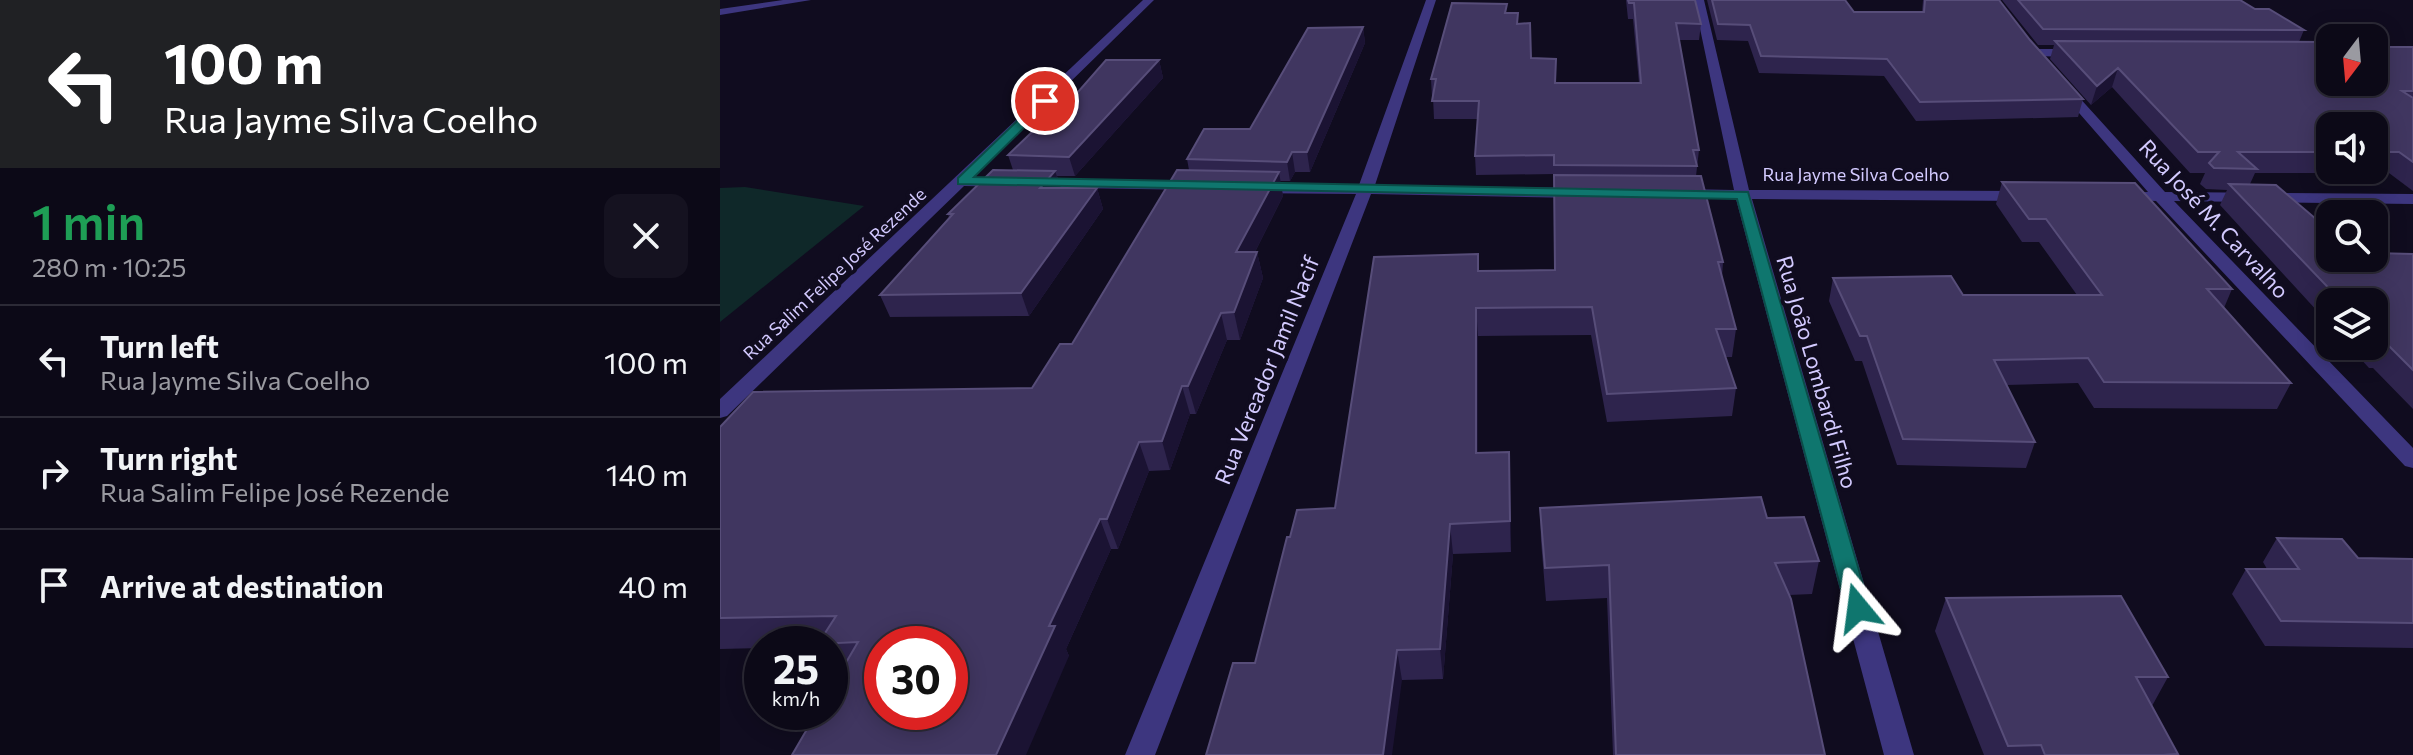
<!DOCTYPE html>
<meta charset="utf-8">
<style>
:root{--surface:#0c0917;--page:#151220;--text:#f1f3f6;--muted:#9a9aa1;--line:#2c2a36}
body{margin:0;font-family:Commissioner,sans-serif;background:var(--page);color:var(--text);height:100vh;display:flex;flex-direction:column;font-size:30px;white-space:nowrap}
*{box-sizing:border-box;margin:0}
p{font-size:26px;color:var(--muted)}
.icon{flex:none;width:44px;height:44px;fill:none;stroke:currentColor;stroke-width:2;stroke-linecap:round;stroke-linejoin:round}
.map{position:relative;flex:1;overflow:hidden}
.side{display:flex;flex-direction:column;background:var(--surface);width:720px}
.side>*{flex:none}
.banner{background:#202124;color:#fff;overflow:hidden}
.needle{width:52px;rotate:196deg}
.tools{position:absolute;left:1596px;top:24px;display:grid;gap:16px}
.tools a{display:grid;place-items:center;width:72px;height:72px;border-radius:16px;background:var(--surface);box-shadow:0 4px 20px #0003,0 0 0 2px var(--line);font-size:40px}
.speed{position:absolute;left:24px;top:626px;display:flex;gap:16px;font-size:40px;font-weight:700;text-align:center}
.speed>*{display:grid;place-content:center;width:104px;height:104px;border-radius:50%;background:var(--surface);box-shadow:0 4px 20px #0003,0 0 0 2px var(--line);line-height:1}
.speed small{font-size:20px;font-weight:400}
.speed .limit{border:12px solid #d22;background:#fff;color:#111}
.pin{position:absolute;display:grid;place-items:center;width:68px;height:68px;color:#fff;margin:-34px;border:4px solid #fff;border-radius:50%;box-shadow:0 2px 8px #0007}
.me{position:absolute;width:88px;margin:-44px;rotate:344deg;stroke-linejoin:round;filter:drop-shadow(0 0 6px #0008)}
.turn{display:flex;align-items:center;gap:28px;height:168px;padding:0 32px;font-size:36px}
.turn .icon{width:104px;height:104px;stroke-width:2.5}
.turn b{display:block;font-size:56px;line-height:68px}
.round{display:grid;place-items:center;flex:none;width:84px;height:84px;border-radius:16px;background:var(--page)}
.headline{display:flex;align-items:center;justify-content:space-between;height:136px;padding:0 32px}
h1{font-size:48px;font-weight:600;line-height:60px;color:#1e9e55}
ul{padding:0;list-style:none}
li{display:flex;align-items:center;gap:24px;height:112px;padding:0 32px;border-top:2px solid var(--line)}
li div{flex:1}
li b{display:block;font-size:30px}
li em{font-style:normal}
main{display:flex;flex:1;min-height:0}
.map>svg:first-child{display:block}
.green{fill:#0f2829}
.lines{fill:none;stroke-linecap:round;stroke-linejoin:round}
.minor{fill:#3d367f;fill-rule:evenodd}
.wall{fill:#2e244d;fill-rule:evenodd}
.shaded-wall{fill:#1b1333}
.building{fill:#403660;stroke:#574d79;stroke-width:2;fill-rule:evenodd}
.route{fill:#0f766e;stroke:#0a4d48;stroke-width:2}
.labels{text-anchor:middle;stroke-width:8;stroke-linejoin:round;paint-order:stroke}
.far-street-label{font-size:18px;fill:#d3caff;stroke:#100c1f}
.street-label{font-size:22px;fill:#d3caff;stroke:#100c1f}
</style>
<main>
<section class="side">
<div class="banner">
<div class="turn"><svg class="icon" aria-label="left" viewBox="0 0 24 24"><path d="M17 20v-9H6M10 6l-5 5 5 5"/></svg><div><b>100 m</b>Rua Jayme Silva Coelho</div></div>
</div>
<div class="headline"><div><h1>1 min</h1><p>280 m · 10:25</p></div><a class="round"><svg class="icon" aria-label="close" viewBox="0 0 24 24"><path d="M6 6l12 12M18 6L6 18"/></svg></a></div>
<ul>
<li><svg class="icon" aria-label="left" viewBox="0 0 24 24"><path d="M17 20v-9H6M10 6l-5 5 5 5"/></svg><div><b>Turn left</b><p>Rua Jayme Silva Coelho</p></div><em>100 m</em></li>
<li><svg class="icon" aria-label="right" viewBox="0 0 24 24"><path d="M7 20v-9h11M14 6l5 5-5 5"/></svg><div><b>Turn right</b><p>Rua Salim Felipe José Rezende</p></div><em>140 m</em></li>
<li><svg class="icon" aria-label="arrive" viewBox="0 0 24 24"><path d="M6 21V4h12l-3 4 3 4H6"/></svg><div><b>Arrive at destination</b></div><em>40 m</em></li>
</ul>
</section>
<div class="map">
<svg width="1693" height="755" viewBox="0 0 1693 755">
<rect width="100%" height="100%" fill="#100c1f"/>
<path class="green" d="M25,187L144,206L0,322V188Z"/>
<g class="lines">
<path class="minor" d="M63,0H91L0,15V9Z
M423,0H434L253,177L473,182L481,187L478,190L244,186L7,416L0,418V399Z
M706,0H716L655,185L861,188L869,193L861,198L651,194L435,755H405L636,194L537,193L529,188L537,183L639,185Z
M974,0H984L1029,190L1305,191L1313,196L1305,201L1032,199L1194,755H1164L1016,199H961L953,194L961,189L1014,190Z
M1308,49H1358L1364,53L1358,57L1312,56L1308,55Z
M1339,84H1347L1445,192L1693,194V204L1454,201L1693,448V468L1685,466L1436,201L1396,199V193L1428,192L1339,90Z"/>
</g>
<path class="wall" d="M906,0H975L981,24L979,40H959L979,150L976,176L1003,262L1002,277L1016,329L1012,357H1005L1016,388L1012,416L887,422L871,335L758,336V453L789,452L791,552L733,554L723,679L682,680L535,663L570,537L615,508L759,271L835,270L834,174L756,175L755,156L758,119H714L713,97H712L711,79L787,13H798V24L811,58L836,83H919L913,19H908Z
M987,0H1125L1134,12H1202L1203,0H1279L1310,40L1363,99L1358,117L1196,121L1164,76L1039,73L1028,41L997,40Z
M1282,0H1520L1535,9L1584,30L1579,42L1610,82L1693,47V191L1669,173H1535L1530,184L1610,258L1693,254V409L1653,368H1649L1629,346H1654V302H1610V325L1500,205L1507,190L1486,189L1480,184L1485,173H1470L1392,87L1371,105L1330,59L1334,45H1318ZM1610,126H1654V170H1610Z
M643,27L645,43L590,172H575L570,181H560L563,196L535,252H537L543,278L520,340H507L476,414H470L450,470L429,471L398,549H391L346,649L349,656L118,674L110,662V644H42V648L0,649V427L312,388L352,344L469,170L467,159L530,129Z
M439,60L443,78L355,176H337L341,188H377L383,209L309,316L170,317L160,295L229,218L228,214L293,170L288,155L344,108Z
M1282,182L1512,289L1504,308L1571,383L1557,409L1374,408L1358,383L1286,385L1315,442L1306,468L1177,465L1142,361H1135L1109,301L1113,278L1243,295H1357L1319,242H1302L1276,204Z
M820,508L1047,518L1099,561L1092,594L1069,595L1105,755H893L887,598L826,601L821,541Z
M1557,538L1638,558L1693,559V648L1545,646L1512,594L1526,569H1547L1543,562Z
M1226,598L1448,677L1432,706L1458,754L1457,755H1264L1215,631Z"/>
<path class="shaded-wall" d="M643,27L645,43L590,172L587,152Z
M439,60L443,78L355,176L349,157Z
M1398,68L1392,87L1371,105L1377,86Z
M572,152L575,172L570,181L567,162Z
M335,171L342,191L320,188Z
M559,172L563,196L522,278L516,252Z
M377,188L383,209L309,316L301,293Z
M537,252L543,278L520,340L514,312Z
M756,308L758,336V482L756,453Z
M501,313L507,340L476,414L468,386Z
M462,386L470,414L450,470L442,441Z
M419,442L429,471L398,549L387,519Z
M789,452L790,481L791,552L790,521Z
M380,519L391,549L346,649L349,656L306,755H276L329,626Z
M730,524L733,554L723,679L720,649Z
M677,650L682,680L672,755H663Z"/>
<path class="building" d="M908,0H975L981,24L956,23L979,150H973L977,166L834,165V155L755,156L759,101H712L716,79H711L732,3L787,4L785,13H798L797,24L810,23L811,58L836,59L835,83H921L914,3H909Z
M992,0H1125L1134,12H1204L1205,0H1279L1310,40L1363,99L1200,102L1167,59L1041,56L1030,25L998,24Z
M1298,0H1520L1535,9H1549L1584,30L1323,29Z
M643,27L587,152H572L567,162L467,159L484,129H530L588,28Z
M1335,41L1608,42L1610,44V82H1654V47H1693V91H1682L1693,98V162L1679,152H1654V126H1610V152H1518L1537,169L1494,168L1489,163L1499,152H1478L1398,68L1377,86Z
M386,60H439L349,157L288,155L337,108H344Z
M273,170L335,171L320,188H377L301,293L160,295L233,214H228Z
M457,170L559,172L516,252H537L514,312L501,313L468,386H462L442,441L419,442L387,519H380L329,626H335L276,755H72L97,712H110V690L138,642L98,644L116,616L0,618V427L33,392L312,388L340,344H352ZM162,644H230V712H162Z
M834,175L981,176L1003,262H998L1016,329H996L1016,388L887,394L872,307L756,308V453L789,452L790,521L730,524L720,649L677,650L663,755H486L513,663H535L567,537H570L577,510L615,508L654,257L758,254V271L835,270Z
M1282,182L1415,183L1512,289H1487L1571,383L1384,382L1368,358L1274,360L1315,442L1183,439L1147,336H1140L1113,278L1231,276L1243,295H1382L1326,219H1309Z
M1509,184L1556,185L1610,231V258H1654V253L1693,254V370L1667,344H1662L1654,335V302H1622Z
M1041,497L1047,518L1084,517L1099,561L1055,563L1071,599L1105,755H896L889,565L825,568L820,508Z
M1557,538L1622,539L1638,558L1693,559V623L1561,621L1526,569H1579Z
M1401,596L1448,677H1416L1458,754L1443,755H1325L1321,745L1288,746L1226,598Z"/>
<path class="route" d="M321,98L331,101L254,177L1028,192L1150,608L1146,614L1138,617L1130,614L1126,608L1017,199L238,184V178Z"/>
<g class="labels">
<g class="far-street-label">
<text x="1136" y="181">Rua Jayme Silva Coelho</text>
<text transform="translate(115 274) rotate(-43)" y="6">Rua Salim Felipe José Rezende</text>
</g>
<g class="street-label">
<text transform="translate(1494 219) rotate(47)" y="8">Rua José M. Carvalho</text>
<text transform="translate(547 370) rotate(-68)" y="8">Rua Vereador Jamil Nacif</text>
<text transform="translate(1097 372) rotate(74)" y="8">Rua João Lombardi Filho</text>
</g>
</g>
</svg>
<div class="tools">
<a><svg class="needle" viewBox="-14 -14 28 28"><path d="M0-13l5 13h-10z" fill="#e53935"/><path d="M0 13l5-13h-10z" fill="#9a9aa1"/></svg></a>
<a><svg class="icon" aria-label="sound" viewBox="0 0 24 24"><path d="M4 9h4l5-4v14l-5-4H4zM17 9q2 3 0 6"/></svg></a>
<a><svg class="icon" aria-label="search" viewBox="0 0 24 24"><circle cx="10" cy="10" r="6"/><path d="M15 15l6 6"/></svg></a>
<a><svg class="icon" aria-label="layers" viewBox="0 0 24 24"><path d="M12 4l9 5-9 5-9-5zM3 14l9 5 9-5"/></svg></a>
</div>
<div class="speed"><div>25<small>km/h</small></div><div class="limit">30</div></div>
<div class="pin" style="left:325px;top:101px;background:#d93025"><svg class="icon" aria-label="arrive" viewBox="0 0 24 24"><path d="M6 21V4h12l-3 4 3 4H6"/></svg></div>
<svg class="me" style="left:1138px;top:608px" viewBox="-20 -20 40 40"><path d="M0-17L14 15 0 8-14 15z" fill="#0f766e" stroke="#fff" stroke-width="4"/></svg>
</div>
</main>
